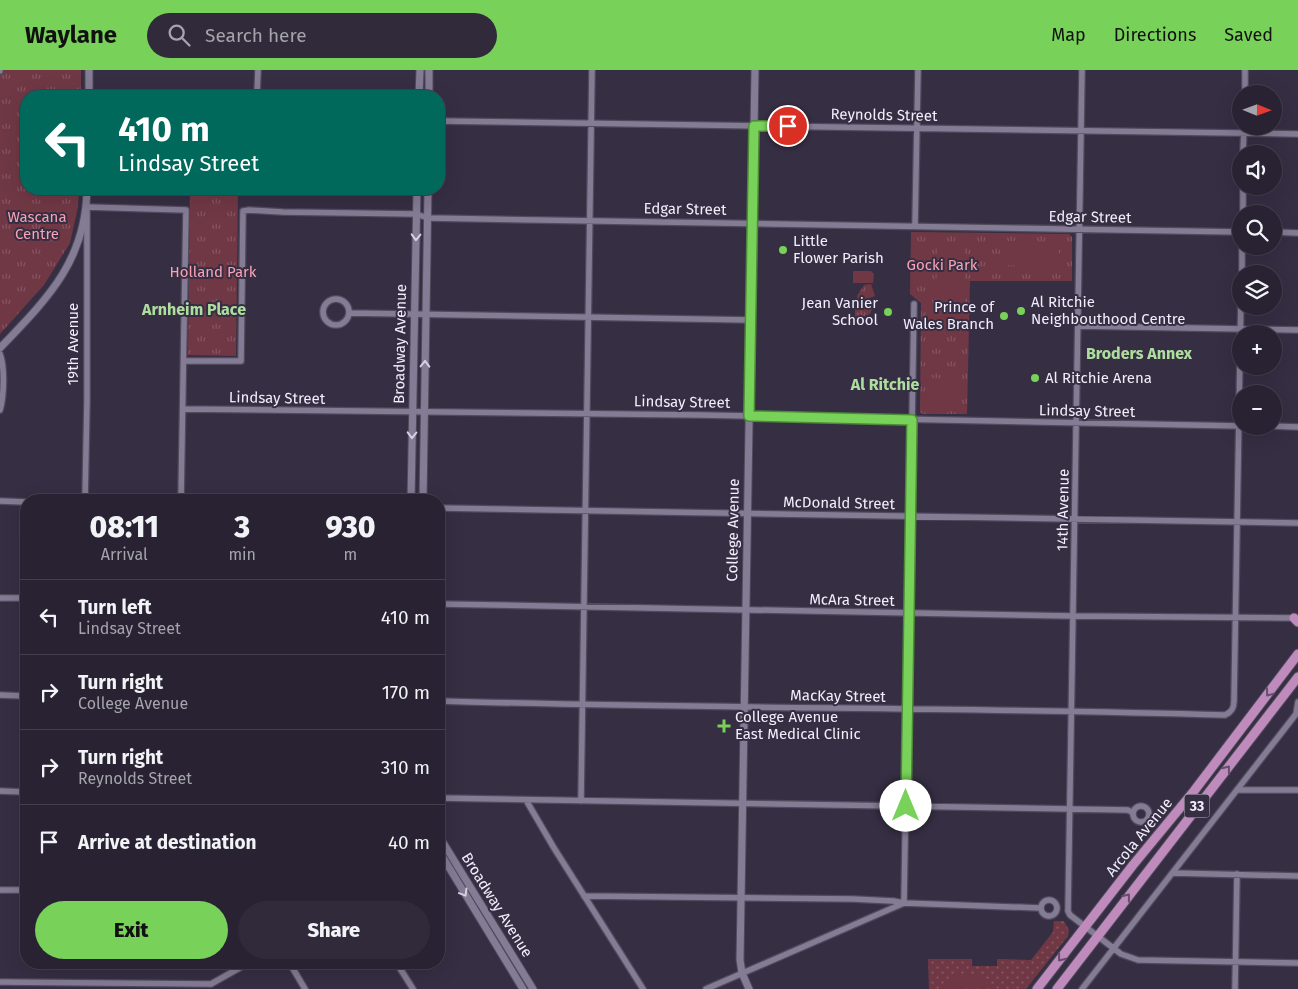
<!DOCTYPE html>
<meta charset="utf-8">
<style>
:root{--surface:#282232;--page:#302a3a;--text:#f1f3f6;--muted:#a5a4ac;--line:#443f4d;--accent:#78d158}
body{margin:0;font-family:"Fira Sans",sans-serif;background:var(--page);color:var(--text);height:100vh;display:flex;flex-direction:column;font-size:19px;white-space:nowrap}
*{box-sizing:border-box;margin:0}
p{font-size:16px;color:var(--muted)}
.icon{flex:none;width:28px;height:28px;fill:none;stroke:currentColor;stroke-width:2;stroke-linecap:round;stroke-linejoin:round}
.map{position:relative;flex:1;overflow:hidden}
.drawer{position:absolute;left:20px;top:424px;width:425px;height:475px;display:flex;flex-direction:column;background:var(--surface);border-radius:20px;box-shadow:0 5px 20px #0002,0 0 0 1px var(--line)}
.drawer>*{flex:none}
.hud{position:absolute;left:20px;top:20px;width:425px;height:105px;border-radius:20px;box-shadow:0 5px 20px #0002,0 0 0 1px var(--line);background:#00695c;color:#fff;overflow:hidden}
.needle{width:32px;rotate:91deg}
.buttons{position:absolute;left:1232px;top:15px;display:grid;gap:10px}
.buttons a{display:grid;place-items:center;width:50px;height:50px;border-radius:50%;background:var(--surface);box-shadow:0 5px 20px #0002,0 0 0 1px var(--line);font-size:25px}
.pin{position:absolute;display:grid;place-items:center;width:42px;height:42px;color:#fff;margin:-21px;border:2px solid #fff;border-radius:50%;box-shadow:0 1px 5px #0007}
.me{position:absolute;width:55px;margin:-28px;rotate:0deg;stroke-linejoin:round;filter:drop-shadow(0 0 4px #0008)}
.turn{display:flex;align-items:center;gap:18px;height:105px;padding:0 15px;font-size:22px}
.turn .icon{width:65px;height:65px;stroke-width:2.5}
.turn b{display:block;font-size:35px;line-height:42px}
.eta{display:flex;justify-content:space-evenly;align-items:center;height:85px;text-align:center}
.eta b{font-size:30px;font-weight:800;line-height:35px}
.action{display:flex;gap:10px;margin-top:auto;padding:10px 15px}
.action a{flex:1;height:58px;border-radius:30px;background:var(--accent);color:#111;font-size:20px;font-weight:800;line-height:58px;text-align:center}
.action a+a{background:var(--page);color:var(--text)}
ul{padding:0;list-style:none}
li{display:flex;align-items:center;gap:15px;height:75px;padding:0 15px;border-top:1px solid var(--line)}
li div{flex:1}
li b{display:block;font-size:19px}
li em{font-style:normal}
header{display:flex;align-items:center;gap:30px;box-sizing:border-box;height:70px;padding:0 25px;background:var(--accent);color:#111}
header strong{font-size:24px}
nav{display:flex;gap:28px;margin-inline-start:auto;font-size:18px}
.search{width:350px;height:45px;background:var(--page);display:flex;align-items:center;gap:12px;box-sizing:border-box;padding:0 18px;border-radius:28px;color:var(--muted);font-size:19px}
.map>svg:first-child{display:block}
.grass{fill:url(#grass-dots)}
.park{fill:url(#park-tufts)}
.pitch{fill:#703845}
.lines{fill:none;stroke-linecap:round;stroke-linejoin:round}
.minor-casing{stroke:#504a5b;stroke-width:8}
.tertiary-casing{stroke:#504a5b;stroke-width:9}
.primary-casing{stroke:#504a5b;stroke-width:11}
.minor{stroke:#847b94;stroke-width:5.5}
.tertiary{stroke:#847b94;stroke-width:7}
.primary{stroke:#bf8bbc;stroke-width:9}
.oneway{stroke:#d6d0e1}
.oneway2{stroke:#664f6d}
.route-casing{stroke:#4e8839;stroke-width:12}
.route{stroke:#78d158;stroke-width:9}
.poi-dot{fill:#78d158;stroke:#362e43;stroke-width:2}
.labels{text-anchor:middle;stroke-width:4;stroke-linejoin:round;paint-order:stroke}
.shield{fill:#362e43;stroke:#b9b4c4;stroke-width:1}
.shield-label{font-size:14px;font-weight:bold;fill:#f1edfb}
.street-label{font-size:15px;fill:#f1edfb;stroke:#362e43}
.park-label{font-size:15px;fill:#f8a2b3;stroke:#362e43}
.poi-label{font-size:15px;fill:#f1edfb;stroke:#362e43;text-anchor:start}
.neighbourhood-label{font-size:16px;font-weight:bold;fill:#adde9e;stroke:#362e43}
</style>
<header>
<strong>Waylane</strong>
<div class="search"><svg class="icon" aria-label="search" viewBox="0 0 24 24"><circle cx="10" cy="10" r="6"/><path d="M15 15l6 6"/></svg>Search here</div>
<nav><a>Map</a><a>Directions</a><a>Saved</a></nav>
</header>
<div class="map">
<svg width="1298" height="919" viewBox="0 0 1298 919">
<defs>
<pattern id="grass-dots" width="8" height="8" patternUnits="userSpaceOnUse" patternTransform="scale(1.25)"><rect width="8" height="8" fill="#703845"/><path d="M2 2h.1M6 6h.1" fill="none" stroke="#855561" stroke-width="1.8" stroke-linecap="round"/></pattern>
<pattern id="park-tufts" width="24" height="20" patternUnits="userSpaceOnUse" patternTransform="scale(1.25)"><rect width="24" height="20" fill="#703845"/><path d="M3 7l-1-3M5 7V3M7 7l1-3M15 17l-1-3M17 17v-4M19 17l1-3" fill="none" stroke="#855561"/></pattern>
</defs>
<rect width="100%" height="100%" fill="#362e43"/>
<path class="grass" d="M1054,851H1064L1069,860L1068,866L1026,919H929L928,889H972V896H997V889L1031,890L1053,862Z"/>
<path class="park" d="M0,0H81V26H26V119H79L78,137L70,173L44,215L0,264Z
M190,119H238L236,286L188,285Z
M911,162L1069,164L1072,167V211H970L967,344H922L920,342L921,233L910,224Z
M871,214L875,226L857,232V226L864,215Z
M869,230L873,236L870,244L855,250V235Z"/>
<path class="pitch" d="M1007,171L1054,173L1059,179L1058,193L1052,197L1005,195C998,189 998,176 1007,171Z
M937,173H965V248H936Z
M853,201H871L874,204L873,213H853Z
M926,308L959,309V338H925Z
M958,904L985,907L989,912L990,918L941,919L944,912Z"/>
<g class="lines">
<g class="minor-casing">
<path id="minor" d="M1082,0L1068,841L1070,845L1121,884L1138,890L1298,893
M0,1V0
M1245,24V0
M257,26L258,0
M439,51L1298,64
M1243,84L1244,56
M1243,144V116
M915,156L918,0
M1274,162L1298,163
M1242,204V176
M323 242a13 13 0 1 1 26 0a13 13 0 1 1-26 0Z
M349,243L751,250
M1079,256L1298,260
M0,284C5,297 4,326 0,340
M184,291H241L243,141L249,140L283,142L416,144L428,148L1241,162
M183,339L701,345L1241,356
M1267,356L1298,357
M85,430L87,331V137L186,140L181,430
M0,431L26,432
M439,438L1298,453
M0,528H26
M439,534L1073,546L1294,548
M0,625L26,626
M439,631C701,639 963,637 1225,645C1232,642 1234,638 1234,631L1241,226
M1237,720H1298
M0,721L26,722
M439,728L1128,740L1133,743
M526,730L554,778L643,919
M581,731L592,0
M1133 744a8 8 0 1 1 16 0a8 8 0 1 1-16 0Z
M1173,803L1298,806
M0,820H26
M584,826L853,829L893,831L904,833L1041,838
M1041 838a8 8 0 1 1 16 0a8 8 0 1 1-16 0Z
M904,833L914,234
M289,892L305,919
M396,892L413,919
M0,912L211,914L250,892
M706,919L904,833
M1082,919L1296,644L1298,632
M1235,919L1237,804"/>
</g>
<g class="tertiary-casing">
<path id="tertiary" d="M89,26V0
M419,26L420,0
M429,26V0
M0,278C47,229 86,191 87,119
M411,430L417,119
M423,430L428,119
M439,766L533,919
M439,781L523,919
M749,919L742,903L740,890L755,0"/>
</g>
<g class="primary-casing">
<path id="primary" d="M1294,548L1298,552
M1037,919L1133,795L1194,721L1298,584
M1057,919L1298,607"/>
</g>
<use href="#minor" class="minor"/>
<use href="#tertiary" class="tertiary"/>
<use href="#primary" class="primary"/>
</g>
<defs><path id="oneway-chevron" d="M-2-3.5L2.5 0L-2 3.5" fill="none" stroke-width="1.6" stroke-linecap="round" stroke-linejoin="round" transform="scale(1.25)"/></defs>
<g class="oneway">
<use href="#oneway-chevron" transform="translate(416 167) rotate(91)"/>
<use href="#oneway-chevron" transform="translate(425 294) rotate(-89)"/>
<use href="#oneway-chevron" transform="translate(412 365) rotate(91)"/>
<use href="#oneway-chevron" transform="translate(464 823) rotate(59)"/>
</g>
<g class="oneway2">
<use href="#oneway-chevron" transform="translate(1269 623) rotate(127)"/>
<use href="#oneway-chevron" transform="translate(1227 699) rotate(-52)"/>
<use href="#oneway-chevron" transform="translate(1127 827) rotate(-52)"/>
<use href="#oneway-chevron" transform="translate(1061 888) rotate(128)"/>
</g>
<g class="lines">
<g class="route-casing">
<path id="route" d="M788,56H754L749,346L912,350L906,736"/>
</g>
<use href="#route" class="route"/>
</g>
<g class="poi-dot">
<circle cx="783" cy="180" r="5"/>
<circle cx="1021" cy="241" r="5"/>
<circle cx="888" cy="242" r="5"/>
<circle cx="1004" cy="246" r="5"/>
<circle cx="1035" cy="308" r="5"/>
<path d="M721.5 648.5h5v5h5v5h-5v5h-5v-5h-5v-5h5z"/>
</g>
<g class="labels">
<rect class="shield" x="1184.5" y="724.5" width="25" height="23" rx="4"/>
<g class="shield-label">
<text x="1197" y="741">33</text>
</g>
<g class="street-label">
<text transform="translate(884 45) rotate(1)" y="5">Reynolds Street</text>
<text transform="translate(685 139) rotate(1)" y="5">Edgar Street</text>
<text transform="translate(1090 147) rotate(1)" y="5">Edgar Street</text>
<text transform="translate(73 274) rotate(-90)" y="5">19th Avenue</text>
<text transform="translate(400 274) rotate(-89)" y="5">Broadway Avenue</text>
<text transform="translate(277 328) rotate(1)" y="5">Lindsay Street</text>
<text transform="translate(682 332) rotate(1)" y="5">Lindsay Street</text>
<text transform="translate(1087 341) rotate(1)" y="5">Lindsay Street</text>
<text transform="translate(839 433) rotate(1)" y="5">McDonald Street</text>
<text transform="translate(1063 440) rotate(-89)" y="5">14th Avenue</text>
<text transform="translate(733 460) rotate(-89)" y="5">College Avenue</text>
<text transform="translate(852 530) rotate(1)" y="5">McAra Street</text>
<text transform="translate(838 626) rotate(1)" y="5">MacKay Street</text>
<text transform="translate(1139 767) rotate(-51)" y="5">Arcola Avenue</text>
<text transform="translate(497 835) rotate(58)" y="5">Broadway Avenue</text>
</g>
<g class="park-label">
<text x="37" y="152">Wascana<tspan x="37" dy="17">Centre</tspan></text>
<text x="942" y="200">Gocki Park</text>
<text x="213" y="207">Holland Park</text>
</g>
<g class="poi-label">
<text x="793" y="176">Little<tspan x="793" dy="17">Flower Parish</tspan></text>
<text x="1031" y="237">Al Ritchie<tspan x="1031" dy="17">Neighbouthood Centre</tspan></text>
<text x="878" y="238" text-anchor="end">Jean Vanier<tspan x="878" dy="17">School</tspan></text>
<text x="994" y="242" text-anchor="end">Prince of<tspan x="994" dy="17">Wales Branch</tspan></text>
<text x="1045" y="313">Al Ritchie Arena</text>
<text x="735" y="652">College Avenue<tspan x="735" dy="17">East Medical Clinic</tspan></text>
</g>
<g class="neighbourhood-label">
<text x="194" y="245">Arnheim Place</text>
<text x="1139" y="289">Broders Annex</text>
<text x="885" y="320">Al Ritchie</text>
</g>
</g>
</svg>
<div class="buttons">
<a><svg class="needle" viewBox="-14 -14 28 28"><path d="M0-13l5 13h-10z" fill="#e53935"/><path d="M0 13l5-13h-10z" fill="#a5a4ac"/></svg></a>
<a><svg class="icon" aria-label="sound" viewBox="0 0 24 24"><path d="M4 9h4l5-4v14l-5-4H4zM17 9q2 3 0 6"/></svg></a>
<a><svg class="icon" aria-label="search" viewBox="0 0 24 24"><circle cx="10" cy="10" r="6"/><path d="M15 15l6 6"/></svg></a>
<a><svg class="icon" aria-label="layers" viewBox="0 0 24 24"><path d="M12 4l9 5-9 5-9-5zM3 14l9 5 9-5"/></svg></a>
<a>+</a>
<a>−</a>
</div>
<div class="pin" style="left:788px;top:56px;background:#d93025"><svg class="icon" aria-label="arrive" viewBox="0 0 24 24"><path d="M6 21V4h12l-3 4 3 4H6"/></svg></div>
<svg class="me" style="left:906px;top:736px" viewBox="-20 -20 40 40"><circle r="19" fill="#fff"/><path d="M0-13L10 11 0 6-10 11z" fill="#78d158"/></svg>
<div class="hud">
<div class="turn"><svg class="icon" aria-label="left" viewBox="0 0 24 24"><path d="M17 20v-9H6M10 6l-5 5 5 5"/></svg><div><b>410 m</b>Lindsay Street</div></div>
</div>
<section class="drawer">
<div class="eta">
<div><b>08:11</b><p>Arrival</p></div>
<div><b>3</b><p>min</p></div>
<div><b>930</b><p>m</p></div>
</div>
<ul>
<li><svg class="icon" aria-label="left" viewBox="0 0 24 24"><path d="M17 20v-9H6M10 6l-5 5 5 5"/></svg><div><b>Turn left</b><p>Lindsay Street</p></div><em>410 m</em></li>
<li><svg class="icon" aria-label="right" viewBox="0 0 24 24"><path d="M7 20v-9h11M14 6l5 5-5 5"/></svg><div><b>Turn right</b><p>College Avenue</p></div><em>170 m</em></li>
<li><svg class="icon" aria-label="right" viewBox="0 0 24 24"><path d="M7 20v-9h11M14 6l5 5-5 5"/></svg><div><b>Turn right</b><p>Reynolds Street</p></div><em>310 m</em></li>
<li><svg class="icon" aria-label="arrive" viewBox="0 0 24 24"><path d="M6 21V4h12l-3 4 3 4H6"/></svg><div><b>Arrive at destination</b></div><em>40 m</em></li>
</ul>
<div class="action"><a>Exit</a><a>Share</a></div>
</section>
</div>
